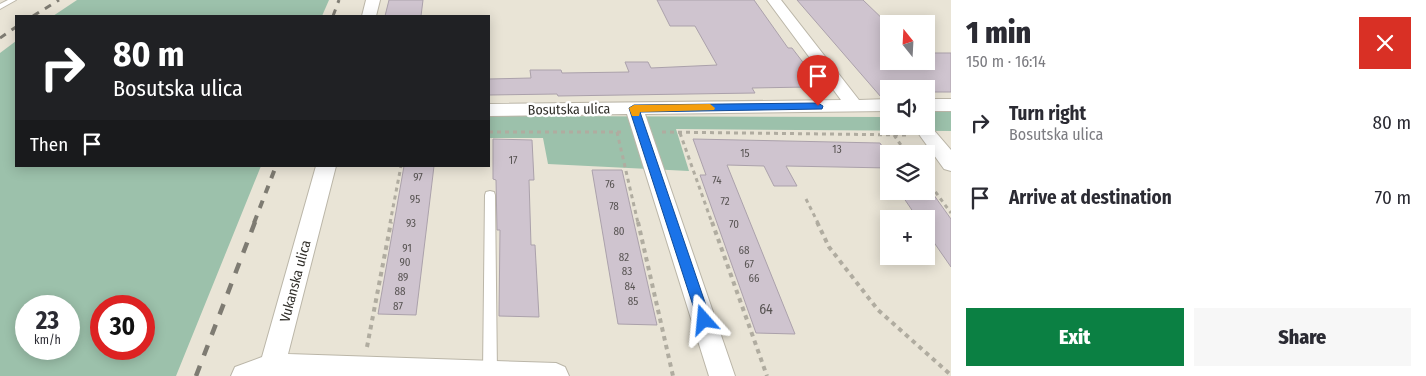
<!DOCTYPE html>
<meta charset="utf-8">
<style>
:root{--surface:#fff;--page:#f7f7f7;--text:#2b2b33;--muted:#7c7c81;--accent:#0b8043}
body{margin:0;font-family:"Fira Sans Condensed",sans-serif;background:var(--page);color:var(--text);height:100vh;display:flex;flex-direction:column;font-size:19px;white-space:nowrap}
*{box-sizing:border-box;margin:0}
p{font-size:16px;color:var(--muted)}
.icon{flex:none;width:28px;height:28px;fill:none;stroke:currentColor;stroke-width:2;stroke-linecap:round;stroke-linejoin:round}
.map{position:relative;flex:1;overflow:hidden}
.details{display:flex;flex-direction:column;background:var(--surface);width:475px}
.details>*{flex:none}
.hud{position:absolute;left:15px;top:15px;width:475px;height:152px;border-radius:0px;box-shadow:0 2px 12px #0003;background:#202124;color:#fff;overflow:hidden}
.needle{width:32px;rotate:342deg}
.fabs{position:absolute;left:880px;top:15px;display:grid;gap:10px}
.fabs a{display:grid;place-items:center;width:55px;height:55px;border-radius:0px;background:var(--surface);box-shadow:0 2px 12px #0003;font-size:25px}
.speed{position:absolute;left:15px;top:295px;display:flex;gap:10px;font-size:25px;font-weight:700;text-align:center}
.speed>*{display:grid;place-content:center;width:65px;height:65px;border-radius:50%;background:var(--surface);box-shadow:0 2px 12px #0003;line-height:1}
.speed small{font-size:12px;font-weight:400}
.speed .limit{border:8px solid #d22;background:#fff;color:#111}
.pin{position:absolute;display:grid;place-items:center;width:42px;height:42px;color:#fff;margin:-51px -21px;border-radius:50% 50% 50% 0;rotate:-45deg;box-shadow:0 0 5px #0007}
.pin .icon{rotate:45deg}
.me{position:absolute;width:55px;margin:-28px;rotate:342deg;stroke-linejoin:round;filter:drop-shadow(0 0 4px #0008)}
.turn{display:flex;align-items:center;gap:18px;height:105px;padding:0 15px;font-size:22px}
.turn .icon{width:65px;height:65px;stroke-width:2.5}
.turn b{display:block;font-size:35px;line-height:42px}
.then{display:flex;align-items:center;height:48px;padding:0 15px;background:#0003;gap:10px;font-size:19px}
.round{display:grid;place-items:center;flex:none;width:52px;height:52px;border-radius:0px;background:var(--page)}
.overview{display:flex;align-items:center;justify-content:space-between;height:85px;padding:0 15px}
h1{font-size:30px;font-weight:800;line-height:38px}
.primary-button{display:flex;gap:10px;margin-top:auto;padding:10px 15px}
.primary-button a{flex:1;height:58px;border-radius:0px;background:var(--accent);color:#fff;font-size:20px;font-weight:800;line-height:58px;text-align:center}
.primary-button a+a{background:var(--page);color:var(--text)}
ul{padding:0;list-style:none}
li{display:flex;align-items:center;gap:15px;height:75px;padding:0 15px}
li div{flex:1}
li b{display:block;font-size:19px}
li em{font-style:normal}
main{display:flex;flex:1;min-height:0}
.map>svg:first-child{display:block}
.green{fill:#9cc1ab;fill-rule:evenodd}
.building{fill:#cfc4cf;stroke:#aba1ab}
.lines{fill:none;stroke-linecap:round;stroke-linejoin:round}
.service-casing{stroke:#bbb6a8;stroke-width:2}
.minor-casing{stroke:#bbb6a8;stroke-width:2}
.path-far1{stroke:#b0aca0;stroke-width:3;stroke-dasharray:4 4;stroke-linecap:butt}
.path{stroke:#b0aca0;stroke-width:4;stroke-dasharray:4.5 4.5;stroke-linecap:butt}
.service{fill:#fff;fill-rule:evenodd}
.minor{fill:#fff;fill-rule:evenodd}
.rail-far2{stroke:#7e7b72;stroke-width:3;stroke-dasharray:7 7;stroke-linecap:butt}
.rail-far1{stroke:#7e7b72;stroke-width:4;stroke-dasharray:8 8;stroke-linecap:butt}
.rail{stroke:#7e7b72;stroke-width:4.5;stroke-dasharray:11 11;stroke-linecap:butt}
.route{fill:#1a73e8;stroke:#114b97}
.slow{fill:#f59e0b}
.labels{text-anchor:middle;stroke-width:5;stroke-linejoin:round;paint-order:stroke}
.number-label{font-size:11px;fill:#585453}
.street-label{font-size:14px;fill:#312f2a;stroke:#fff}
.near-number-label{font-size:14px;fill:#585453}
</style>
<main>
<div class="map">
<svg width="951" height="376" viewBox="0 0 951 376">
<rect width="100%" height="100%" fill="#e9e4d6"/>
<path class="green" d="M77,0H329L322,16H53Z
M16,41V166H261L176,376H0V53ZM69,306V349H26V306ZM101,306H144V349H101Z
M926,111H951V131L676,129L689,171L548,164L543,138H489V116L889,117V126H926Z"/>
<path class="building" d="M389,0H423L421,16H385Z
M657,0H754L788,48H792L812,74H799L808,87L752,88L755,93L558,96L557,94L489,95V79L531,78L530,70H561L562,73L629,72L625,62H648L651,68L717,65L695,26H670Z
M797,0H863L889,25V61H926V53H951V92H926V89H889V97H881Z
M493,139L532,140L534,180H529L531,245H535L539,317L499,316L500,230H497L496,180L493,179Z
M693,139L880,143L889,156V168L786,166L797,186H774L764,166L727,165L795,334L756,333L700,175H706Z
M404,166H434L416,315L378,314Z
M592,170H622L657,325L618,324Z
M899,191H931L951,219V267L926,231V219H918Z"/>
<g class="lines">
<g class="service-casing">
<path id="service" d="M8,0H16L0,9V4Z
M490,191L494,192L495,195L497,373L495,376H485L483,373L485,195L486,192Z"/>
</g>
<g class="minor-casing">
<path id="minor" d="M366,0H380L376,16H362Z
M767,0H781L859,100L889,99V111L645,114L735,376H709L627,114L489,116V104L841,100Z
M926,99H951V111H926Z
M926,121L951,150V171L944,169L913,126H926Z
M316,166H336L288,354L556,363L565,367L569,376H231L235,367L262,357Z"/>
</g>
<path class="path-far1" d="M489,132H623
M617,132L638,223
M662,132L908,135
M680,133L712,223
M894,135L907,154
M926,179L951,213
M806,199L818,223
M390,223L401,166"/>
<path class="path" d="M638,222L673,376
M712,222L767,376
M817,222L829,247L878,310L951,375
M367,347L391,222"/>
<use href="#service" class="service"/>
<use href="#minor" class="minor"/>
<path class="rail-far2" d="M33,16L59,0
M333,16L339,0
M0,38L16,27"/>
<path class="rail-far1" d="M254,223L276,166"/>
<path class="rail" d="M196,376L255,222"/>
</g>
<path class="route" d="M818,103L823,106L822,109L640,112L711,320L709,324L704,326L699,324L629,108L634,105Z"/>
<path class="slow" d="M710,104L715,108L714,110L640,112L639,116H632L629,108L634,105Z"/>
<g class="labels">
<g class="number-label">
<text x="837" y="153">13</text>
<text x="745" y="157">15</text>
<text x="513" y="164">17</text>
<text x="418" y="181">97</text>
<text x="717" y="184">74</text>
<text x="610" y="188">76</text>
<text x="415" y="203">95</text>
<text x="725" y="205">72</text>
<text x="614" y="210">78</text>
<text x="411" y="227">93</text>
<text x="734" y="228">70</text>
<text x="619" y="235">80</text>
<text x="407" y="252">91</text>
<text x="744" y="254">68</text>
<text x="624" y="261">82</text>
<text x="405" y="266">90</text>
<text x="749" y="268">67</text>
<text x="627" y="275">83</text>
<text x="403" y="281">89</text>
<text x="754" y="282">66</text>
<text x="630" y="290">84</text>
<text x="400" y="295">88</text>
<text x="633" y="305">85</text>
<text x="398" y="310">87</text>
</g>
<g class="street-label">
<text transform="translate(569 109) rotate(-1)" y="5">Bosutska ulica</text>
<text transform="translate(295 281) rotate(-75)" y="5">Vukanska ulica</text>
</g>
<g class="near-number-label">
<text x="766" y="314">64</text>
</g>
</g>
</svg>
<div class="fabs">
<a><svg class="needle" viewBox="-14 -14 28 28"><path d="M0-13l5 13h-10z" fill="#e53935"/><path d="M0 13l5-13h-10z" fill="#7c7c81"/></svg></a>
<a><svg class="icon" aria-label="sound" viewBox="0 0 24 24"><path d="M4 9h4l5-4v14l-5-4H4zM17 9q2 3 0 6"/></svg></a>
<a><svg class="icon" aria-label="layers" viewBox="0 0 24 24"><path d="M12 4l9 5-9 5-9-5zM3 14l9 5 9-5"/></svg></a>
<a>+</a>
</div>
<div class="speed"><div>23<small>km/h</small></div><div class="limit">30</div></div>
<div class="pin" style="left:818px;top:106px;background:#d93025"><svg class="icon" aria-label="arrive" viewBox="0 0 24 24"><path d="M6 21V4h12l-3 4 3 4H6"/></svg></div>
<svg class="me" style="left:704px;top:320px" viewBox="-20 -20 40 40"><path d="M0-17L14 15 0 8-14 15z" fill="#1a73e8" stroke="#fff" stroke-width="4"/></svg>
<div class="hud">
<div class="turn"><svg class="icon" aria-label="right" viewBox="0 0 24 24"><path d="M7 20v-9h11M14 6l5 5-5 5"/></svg><div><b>80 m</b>Bosutska ulica</div></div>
<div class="then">Then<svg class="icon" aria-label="arrive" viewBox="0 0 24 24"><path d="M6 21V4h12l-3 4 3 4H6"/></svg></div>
</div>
</div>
<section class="details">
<div class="overview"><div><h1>1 min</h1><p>150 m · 16:14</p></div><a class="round" style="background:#d93025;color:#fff"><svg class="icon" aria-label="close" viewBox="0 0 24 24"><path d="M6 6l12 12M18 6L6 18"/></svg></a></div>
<ul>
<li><svg class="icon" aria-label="right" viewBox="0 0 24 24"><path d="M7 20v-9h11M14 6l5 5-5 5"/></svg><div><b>Turn right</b><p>Bosutska ulica</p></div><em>80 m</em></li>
<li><svg class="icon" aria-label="arrive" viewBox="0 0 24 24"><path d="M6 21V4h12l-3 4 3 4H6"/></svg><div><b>Arrive at destination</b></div><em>70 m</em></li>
</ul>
<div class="primary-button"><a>Exit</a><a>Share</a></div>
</section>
</main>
